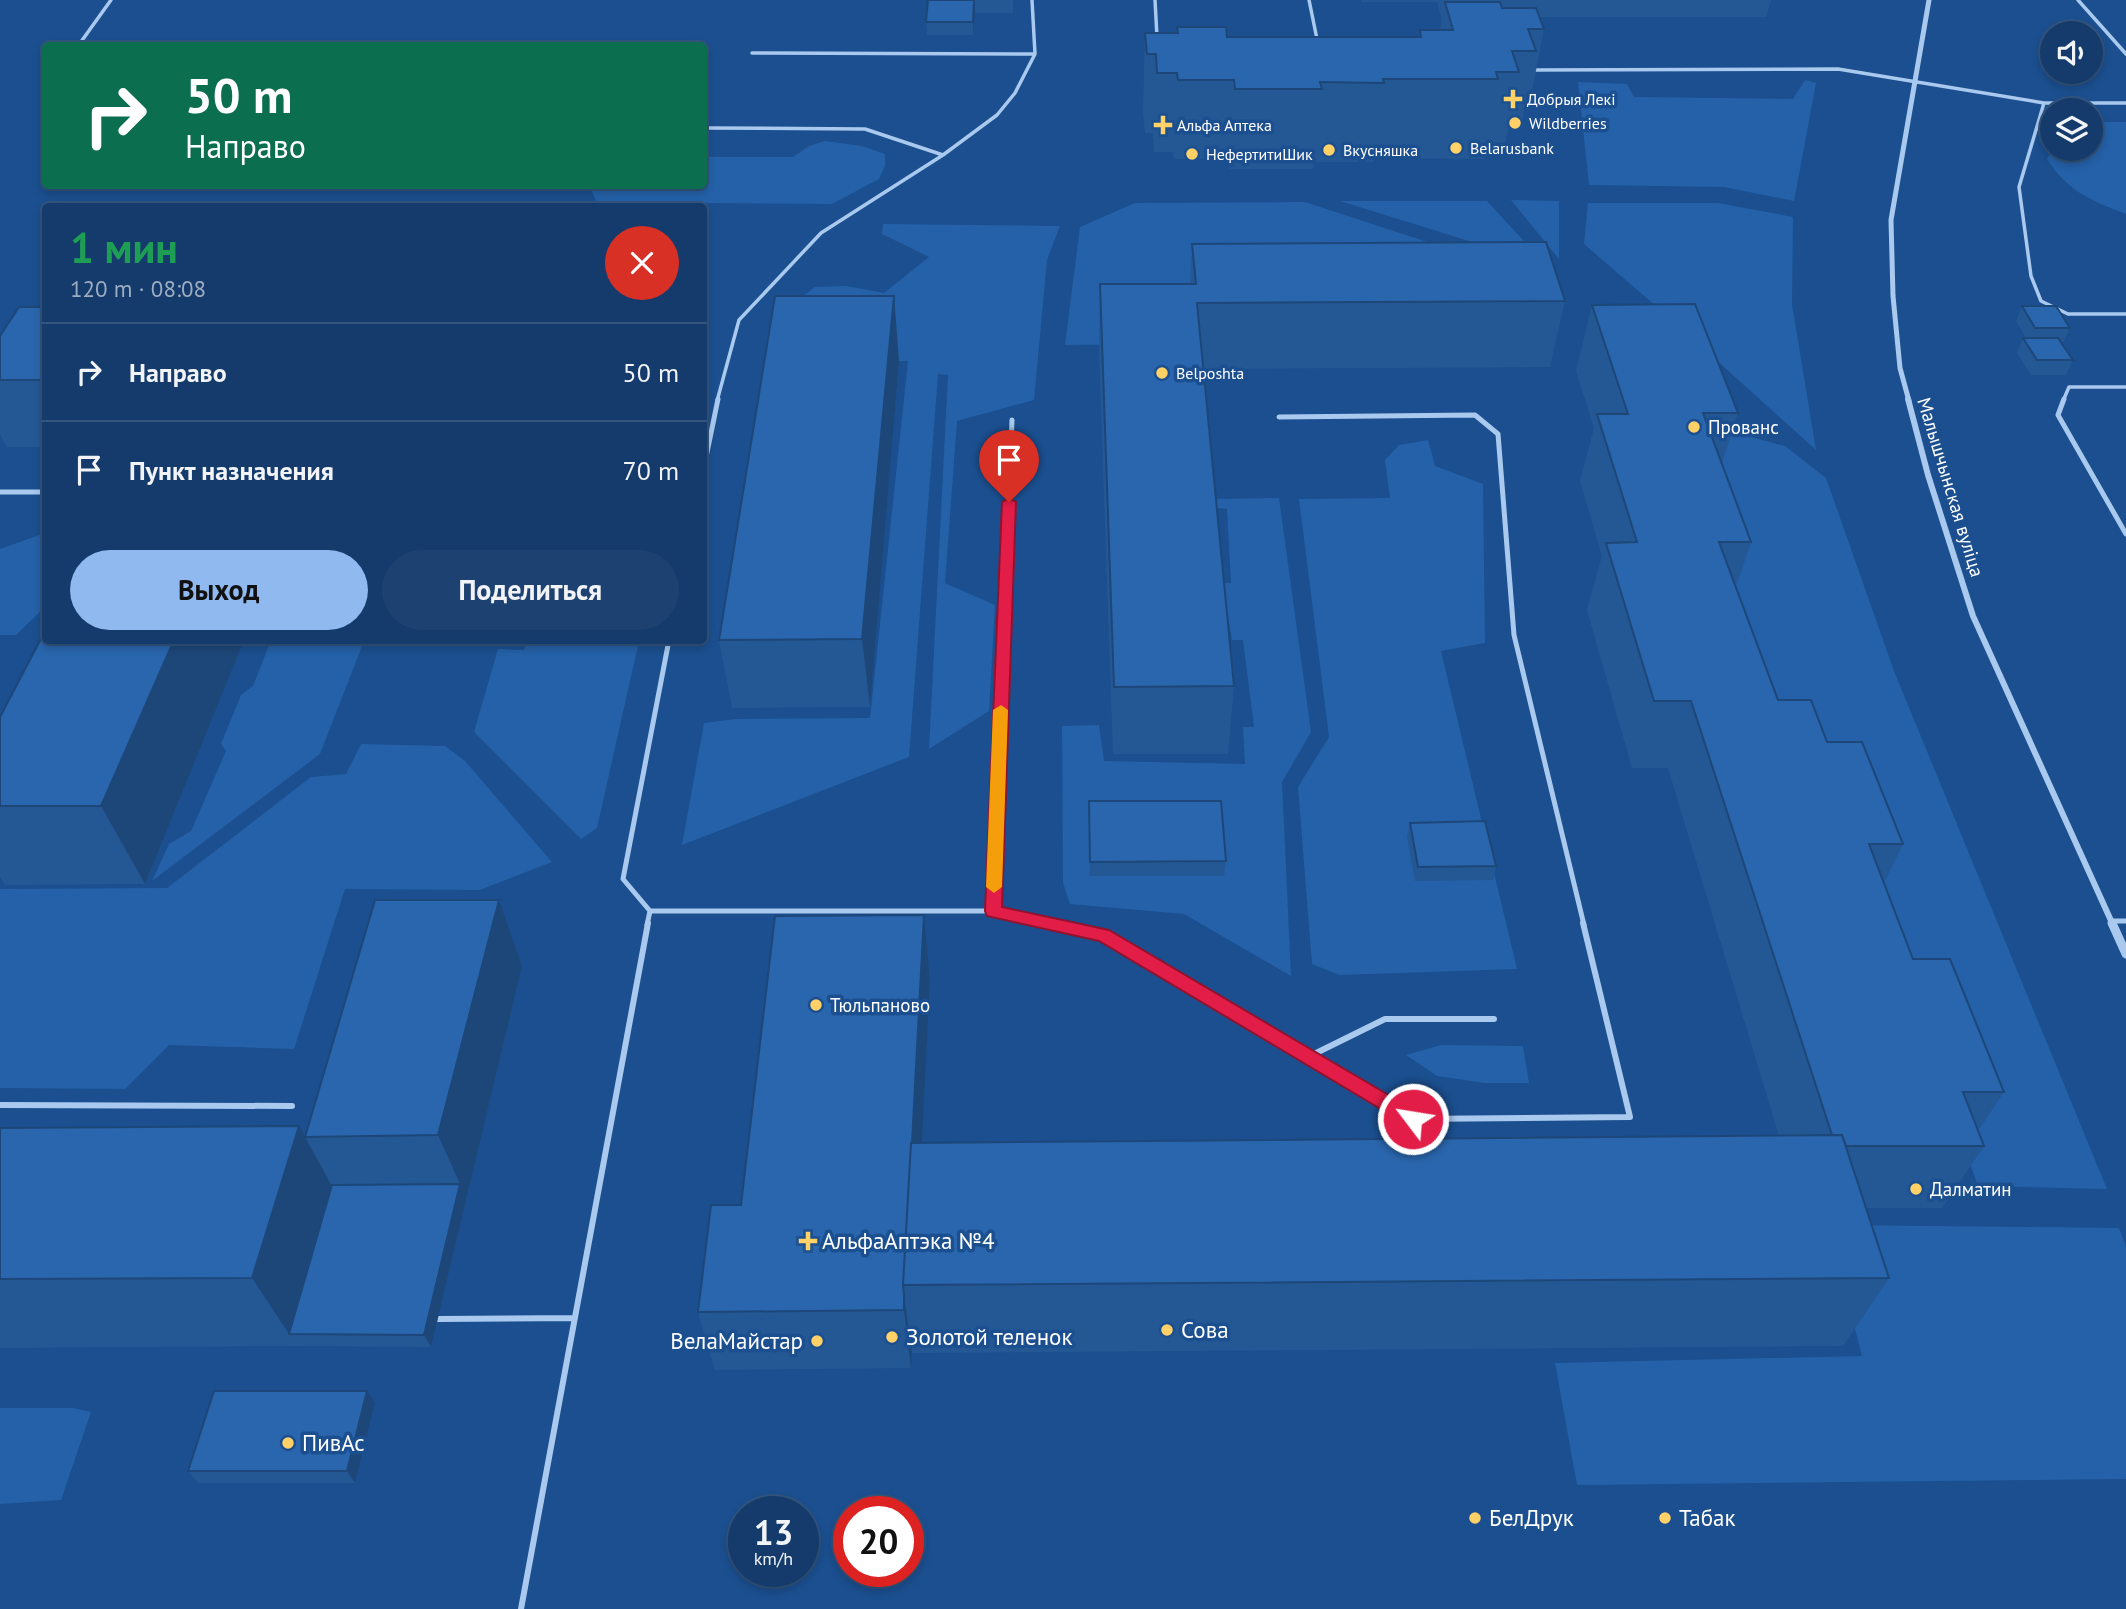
<!DOCTYPE html>
<html lang="ru">
<meta charset="utf-8">
<style>
:root{--surface:#143b6b;--page:#1d4271;--text:#f1f3f6;--muted:#9dadc1;--line:#33557e;--accent:#90b9f0}
body{margin:0;font-family:"PT Sans",sans-serif;background:var(--page);color:var(--text);height:100vh;display:flex;flex-direction:column;font-size:26px;white-space:nowrap}
*{box-sizing:border-box;margin:0}
p{font-size:23px;color:var(--muted)}
.icon{flex:none;width:38px;height:38px;fill:none;stroke:currentColor;stroke-width:2;stroke-linecap:round;stroke-linejoin:round}
.map{position:relative;flex:1;overflow:hidden}
.sheet{position:absolute;left:42px;top:203px;width:665px;height:441px;display:flex;flex-direction:column;background:var(--surface);border-radius:7px;box-shadow:0 4px 10px #0003,0 0 0 2px var(--line)}
.sheet>*{flex:none}
.top-card{position:absolute;left:42px;top:42px;width:665px;height:147px;border-radius:7px;box-shadow:0 4px 10px #0003,0 0 0 2px var(--line);background:#0b6e4f;color:#fff;overflow:hidden}
.buttons{position:absolute;left:2040px;top:21px;display:grid;gap:14px}
.buttons a{display:grid;place-items:center;width:63px;height:63px;border-radius:50%;background:var(--surface);box-shadow:0 4px 10px #0003,0 0 0 2px var(--line);font-size:35px}
.speed{position:absolute;left:728px;top:1496px;display:flex;gap:14px;font-size:35px;font-weight:700;text-align:center}
.speed>*{display:grid;place-content:center;width:91px;height:91px;border-radius:50%;background:var(--surface);box-shadow:0 4px 10px #0003,0 0 0 2px var(--line);line-height:1}
.speed small{font-size:18px;font-weight:400}
.speed .limit{border:10px solid #d22;background:#fff;color:#111}
.pin{position:absolute;display:grid;place-items:center;width:60px;height:60px;color:#fff;margin:-72px -30px;border-radius:50% 50% 50% 0;rotate:-45deg;box-shadow:0 0 7px #0007}
.pin .icon{rotate:45deg}
.me{position:absolute;width:77px;margin:-38px;rotate:301deg;stroke-linejoin:round;filter:drop-shadow(0 0 5px #0008)}
.turn{display:flex;align-items:center;gap:24px;height:147px;padding:0 28px;font-size:32px}
.turn .icon{width:91px;height:91px;stroke-width:2.5}
.turn b{display:block;font-size:49px;line-height:60px}
.round{display:grid;place-items:center;flex:none;width:74px;height:74px;border-radius:37px;background:var(--page)}
.summary{display:flex;align-items:center;justify-content:space-between;height:119px;padding:0 28px}
h1{font-size:42px;font-weight:700;line-height:52px;color:#1e9e55}
.cta{display:flex;gap:14px;margin-top:auto;padding:14px 28px}
.cta a{flex:1;height:80px;border-radius:42px;background:var(--accent);color:#111;font-size:28px;font-weight:700;line-height:80px;text-align:center}
.cta a+a{background:var(--page);color:var(--text)}
ul{padding:0;list-style:none}
li{display:flex;align-items:center;gap:21px;height:98px;padding:0 28px;border-top:2px solid var(--line)}
li div{flex:1}
li b{display:block;font-size:26px}
li em{font-style:normal}
.map>svg:first-child{display:block}
.green{fill:#2461a8}
.lines{fill:none;stroke-linecap:round;stroke-linejoin:round}
.lane-far2{stroke:#a9c9ee;stroke-width:3.5}
.lane-far1{stroke:#a9c9ee;stroke-width:5}
.lane{stroke:#a9c9ee;stroke-width:6}
.street-far2{stroke:#a9c9ee;stroke-width:5}
.street-far1{stroke:#a9c9ee;stroke-width:6}
.street{stroke:#a9c9ee;stroke-width:9}
.wall{fill:#245895}
.shaded-wall{fill:#1d4779}
.building{fill:#2a66ad;stroke:#1d4779;stroke-width:2}
.route{fill:#e11d48;stroke:#92132f;stroke-width:2}
.slow{fill:#f59e0b}
.poi-dot{fill:#ffd166;stroke:#1b4f8f;stroke-width:2.5}
.labels{text-anchor:middle;stroke-width:7;stroke-linejoin:round;paint-order:stroke}
.far-poi-label{font-size:16px;fill:#fff;stroke:#1b4f8f;text-anchor:start}
.poi-label{font-size:19px;fill:#fff;stroke:#1b4f8f;text-anchor:start}
.street-label{font-size:19px;fill:#fff;stroke:#1b4f8f}
.near-poi-label{font-size:23px;fill:#fff;stroke:#1b4f8f;text-anchor:start}
</style>
<div class="map">
<svg width="2126" height="1609" viewBox="0 0 2126 1609">
<rect width="100%" height="100%" fill="#1b4f8f"/>
<path class="green" d="M1805,80L1816,83L1794,201L1724,187L1589,185L1578,82L1627,84L1634,97L1793,99Z
M2091,122H2126V214C2092,201 2067,191 2047,159L2053,147L2091,149Z
M825,141L862,146L885,154V166L879,179L832,204L597,202L589,186H704V157H793L809,146Z
M1511,200L1559,201V259Z
M1340,201H1487L1546,265Z
M1305,202L1550,282L1184,344L1065,345L1080,227L1135,203Z
M1588,203H1718L1793,217L1792,304L1816,450L1665,314L1584,244Z
M883,224L1060,226L1047,260L1034,400L957,421L945,583L995,605L989,711L929,749L948,375L938,374L909,757L682,845L704,723L736,719L870,718L908,361L779,362L783,311L815,287L846,286L884,293L929,257L882,234Z
M1709,433L1740,434L1785,446L1826,478L1894,671L2107,1189L1978,1186L1918,1013L1807,805L1697,484Z
M1428,440L1435,466L1483,484L1485,643L1441,651L1517,969L1339,975L1312,964L1298,787L1329,737L1299,499L1390,498L1385,460L1399,445Z
M1279,498L1311,732L1282,782L1291,976L1184,914L1070,904L1063,883L1062,726L1099,725L1104,761L1245,764L1243,727H1254L1243,640H1232L1222,583H1231L1227,509L1217,508L1216,499Z
M45,533V607L16,635H0V549Z
M271,640L364,641L320,754L152,881L169,844L191,831L226,751L221,744L241,695L253,686Z
M527,640L639,641L597,828L581,839L474,732L498,649L524,650Z
M361,744L445,746L465,761L552,862L480,890L345,889L294,1049L169,1045L125,1089L0,1088V889L167,888L311,777L346,774Z
M1441,1045L1523,1046L1529,1083H1484L1437,1076L1406,1055Z
M1828,1225L2119,1228L2126,1247V1479L1577,1485L1555,1363L1862,1356Z
M0,1408H73L91,1412L61,1500L0,1504Z"/>
<g class="lines">
<path class="lane-far2" d="M1155,0L1157,37
M1309,0L1318,44
M2078,0L2126,54
M78,46L111,0
M752,53L1035,54
M1530,70L1838,69L2044,103H2126
M2044,103L2019,187L2031,276L2041,301L2068,314H2126
M704,128L865,129L943,155
M717,401L739,320L821,233L943,155L997,115L1015,93L1035,54L1032,0
M2063,401L2069,387H2126"/>
<path class="lane-far1" d="M2064,399L2058,415L2126,534
M1279,417L1475,415L1498,434L1514,635L1584,925
M704,467L718,399
M0,492H46
M650,911H993L1057,925
M650,911L623,879L669,640
M993,911L1012,420
M2112,921H2126
M647,925L650,911"/>
<path class="lane" d="M1049,923L1103,935L1413,1119L1630,1117L1583,923
M1308,1057L1385,1019H1494
M0,1105L292,1106
M438,1319L575,1318
M521,1609L648,923"/>
<path class="street-far2" d="M1909,401L1900,368L1893,296L1891,220L1929,0"/>
<path class="street-far1" d="M1908,399L1928,475L1973,616L2113,925"/>
<path class="street" d="M2112,923L2126,954"/>
</g>
<path class="wall" d="M928,0H1013V13H975L973,35H927L926,22Z
M1361,0H1771L1766,17H1540L1544,29L1529,107H1525L1521,129H1508L1504,151H1485L1484,159L1374,158L1373,162H1314L1313,169H1229L1228,159H1174L1173,152H1154L1153,133H1145L1143,111L1145,33H1176L1177,27L1227,37H1419L1420,30H1440L1442,17H1441L1437,2H1361Z
M1192,244L1565,301L1550,367L1204,369L1234,686L1228,754H1113L1099,350L1100,284H1190Z
M894,296L899,362L870,707L732,708L719,640Z
M1592,305L1738,413L1722,463L1751,542L1736,587L1778,700L1827,742L1903,844L1884,883L1913,959L2004,1092L1978,1131L1984,1146L1942,1208H1866L1889,1278L1843,1346L912,1353L911,1368L715,1370L698,1312L741,1205L924,915L930,980L922,1143L1779,1136L1668,768H1632L1587,610L1602,556L1580,481L1594,428L1576,371Z
M2022,306L2070,328L2063,342H2061L2073,360L2066,375H2031L2017,353L2023,338H2026L2016,321Z
M46,307V447H7L0,434V336Z
M46,640H244L145,884L5,885L0,877V717Z
M1089,801L1226,861L1224,876H1090Z
M1410,823L1496,866L1493,880L1415,881L1407,837Z
M499,900L522,966L431,1347L297,1346L0,1348V1128L305,1137Z
M375,1403L355,1483H198L188,1471Z"/>
<path class="shaded-wall" d="M974,0L975,13L973,35V22Z
M894,296L899,362L870,707L862,639Z
M174,640H244L145,884L101,806Z
M499,900L522,966L431,1347L424,1335L460,1184L438,1135Z
M924,915L930,980L915,1285H905Z
M299,1126L339,1199L289,1334L252,1278Z
M904,1295L912,1353L911,1368L904,1310Z
M367,1391L375,1403L355,1483L347,1471Z"/>
<path class="building" d="M928,0H974L973,22H926Z
M1445,2H1500L1502,8H1536L1544,29H1528L1536,51H1512L1519,72H1496L1498,79H1383L1384,83L1320,82L1322,89H1235L1234,80H1178L1177,73H1157L1156,54H1147L1145,33H1178L1177,27H1226L1227,37H1421L1420,30H1453Z
M1546,242L1565,301L1197,303L1234,686L1114,687L1100,284H1196L1192,244Z
M775,296H894L862,639L719,640Z
M1695,304L1738,413H1703L1751,542H1719L1778,700H1811L1827,742H1862L1903,844H1869L1913,959H1950L2004,1092H1963L1984,1146H1846L1842,1135H1832L1691,701H1654L1606,543L1637,542L1597,414H1628L1592,305Z
M2022,306H2056L2070,328H2035Z
M19,307H46V380H0V336Z
M2023,338H2058L2073,360H2037Z
M46,629V640H174L101,806H0V717Z
M1089,801H1221L1226,861L1090,862Z
M1485,821L1496,866L1418,867L1410,823Z
M375,900H499L438,1135L305,1137Z
M924,915L912,1143H911L903,1285L904,1295V1310L698,1312L711,1205H741L775,916Z
M299,1126L252,1278L0,1279V1128Z
M1842,1135L1889,1278L903,1285L911,1143Z
M460,1184L424,1335L289,1334L332,1185Z
M214,1391H367L347,1471H188Z"/>
<path class="route" d="M1009,498L1016,502L1002,907L1109,930L1419,1113L1422,1119L1419,1124L1413,1127L1406,1124L1099,941L987,916L985,911L1002,502Z"/>
<path class="slow" d="M1001,705L1008,710L1002,887L994,893L986,887L993,710Z"/>
<g class="poi-dot">
<path d="M1509.5 88.5h7v7h7v7h-7v7h-7v-7h-7v-7h7z"/>
<circle cx="1515" cy="123" r="7"/>
<path d="M1159.5 114.5h7v7h7v7h-7v7h-7v-7h-7v-7h7z"/>
<circle cx="1456" cy="148" r="7"/>
<circle cx="1329" cy="150" r="7"/>
<circle cx="1192" cy="154" r="7"/>
<circle cx="1162" cy="373" r="7"/>
<circle cx="1694" cy="427" r="7"/>
<circle cx="816" cy="1005" r="7"/>
<circle cx="1916" cy="1189" r="7"/>
<path d="M804.5 1230.5h7v7h7v7h-7v7h-7v-7h-7v-7h7z"/>
<circle cx="1167" cy="1330" r="7"/>
<circle cx="892" cy="1337" r="7"/>
<circle cx="817" cy="1341" r="7"/>
<circle cx="288" cy="1443" r="7"/>
<circle cx="1475" cy="1518" r="7"/>
<circle cx="1665" cy="1518" r="7"/>
</g>
<g class="labels">
<g class="far-poi-label">
<text x="1527" y="105">Добрыя Лекі</text>
<text x="1529" y="129">Wildberries</text>
<text x="1177" y="131">Альфа Аптека</text>
<text x="1470" y="154">Belarusbank</text>
<text x="1343" y="156">Вкусняшка</text>
<text x="1206" y="160">НефертитиШик</text>
<text x="1176" y="379">Belposhta</text>
</g>
<g class="poi-label">
<text x="1708" y="434">Прованс</text>
<text x="830" y="1012">Тюльпаново</text>
<text x="1930" y="1196">Далматин</text>
</g>
<g class="street-label">
<text transform="translate(1951 487) rotate(73)" y="7">Малышчынская вуліца</text>
</g>
<g class="near-poi-label">
<text x="822" y="1249">АльфаАптэка №4</text>
<text x="1181" y="1338">Сова</text>
<text x="906" y="1345">Золотой теленок</text>
<text x="803" y="1349" text-anchor="end">ВелаМайстар</text>
<text x="302" y="1451">ПивАс</text>
<text x="1489" y="1526">БелДрук</text>
<text x="1679" y="1526">Табак</text>
</g>
</g>
</svg>
<div class="buttons">
<a><svg class="icon" aria-label="sound" viewBox="0 0 24 24"><path d="M4 9h4l5-4v14l-5-4H4zM17 9q2 3 0 6"/></svg></a>
<a><svg class="icon" aria-label="layers" viewBox="0 0 24 24"><path d="M12 4l9 5-9 5-9-5zM3 14l9 5 9-5"/></svg></a>
</div>
<div class="speed"><div>13<small>km/h</small></div><div class="limit">20</div></div>
<div class="pin" style="left:1009px;top:502px;background:#d93025"><svg class="icon" aria-label="arrive" viewBox="0 0 24 24"><path d="M6 21V4h12l-3 4 3 4H6"/></svg></div>
<svg class="me" style="left:1413px;top:1119px" viewBox="-20 -20 40 40"><circle r="17" fill="#e11d48" stroke="#fff" stroke-width="3"/><path d="M0-11L8 9 0 5-8 9z" fill="#fff"/></svg>
<div class="top-card">
<div class="turn"><svg class="icon" aria-label="right" viewBox="0 0 24 24"><path d="M7 20v-9h11M14 6l5 5-5 5"/></svg><div><b>50 m</b>Направо</div></div>
</div>
<section class="sheet">
<div class="summary"><div><h1>1 мин</h1><p>120 m · 08:08</p></div><a class="round" style="background:#d93025;color:#fff"><svg class="icon" aria-label="close" viewBox="0 0 24 24"><path d="M6 6l12 12M18 6L6 18"/></svg></a></div>
<ul>
<li><svg class="icon" aria-label="right" viewBox="0 0 24 24"><path d="M7 20v-9h11M14 6l5 5-5 5"/></svg><div><b>Направо</b></div><em>50 m</em></li>
<li><svg class="icon" aria-label="arrive" viewBox="0 0 24 24"><path d="M6 21V4h12l-3 4 3 4H6"/></svg><div><b>Пункт назначения</b></div><em>70 m</em></li>
</ul>
<div class="cta"><a>Выход</a><a>Поделиться</a></div>
</section>
</div>
